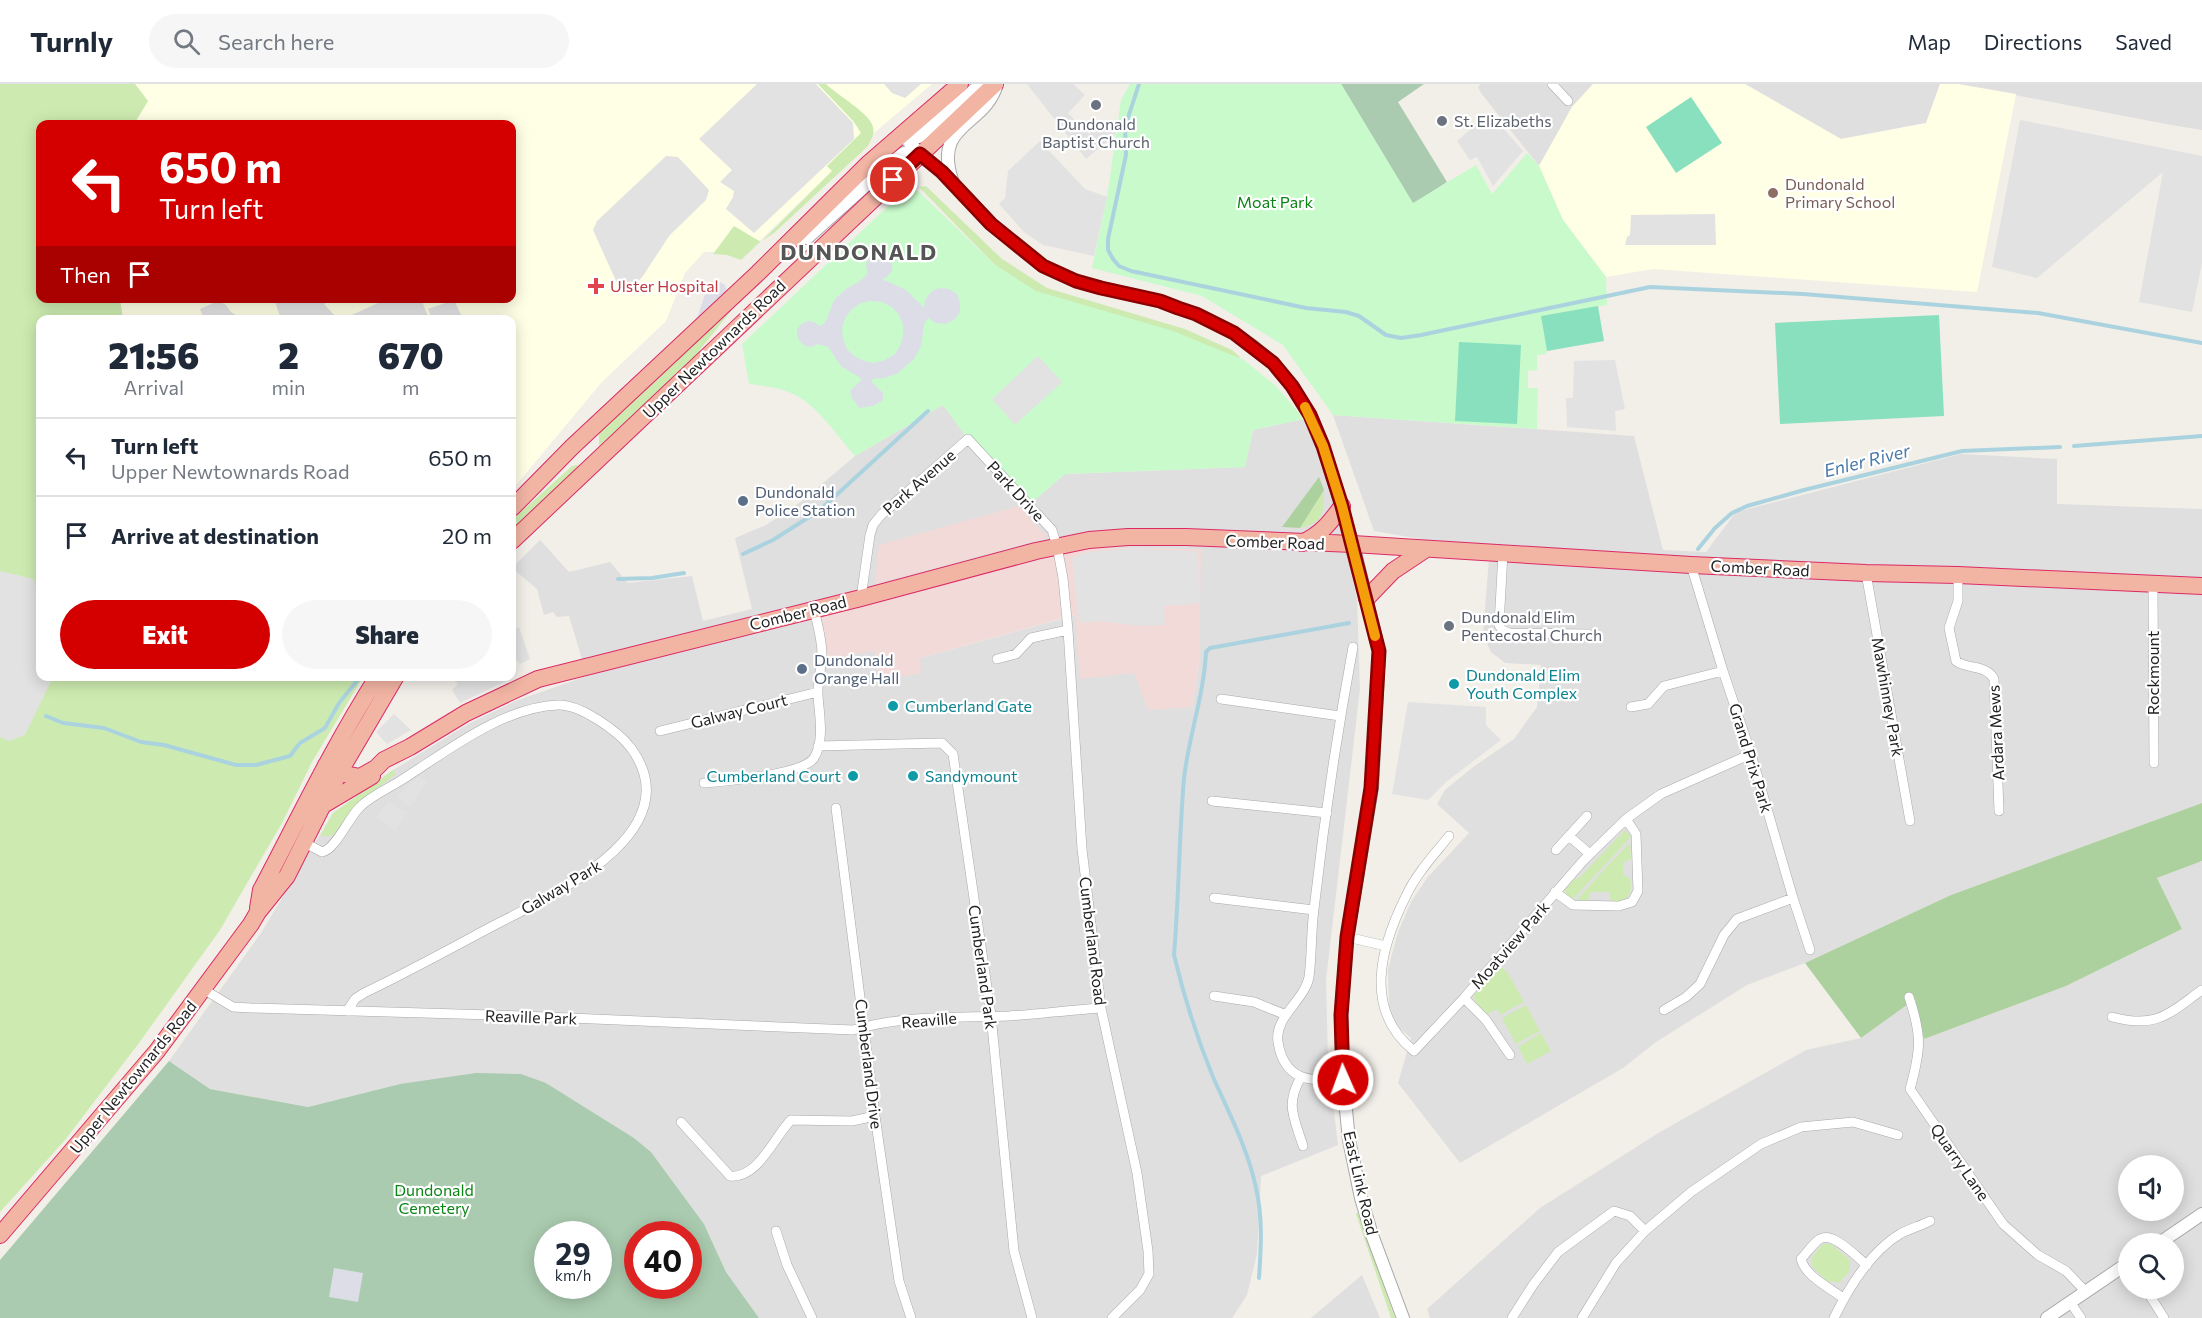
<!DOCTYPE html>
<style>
:root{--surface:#fff;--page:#f6f6f7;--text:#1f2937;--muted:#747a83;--line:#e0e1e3;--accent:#d40000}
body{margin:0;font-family:Commissioner,sans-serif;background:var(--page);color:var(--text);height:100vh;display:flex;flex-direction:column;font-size:22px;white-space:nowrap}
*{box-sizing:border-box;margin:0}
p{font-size:20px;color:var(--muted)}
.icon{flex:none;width:33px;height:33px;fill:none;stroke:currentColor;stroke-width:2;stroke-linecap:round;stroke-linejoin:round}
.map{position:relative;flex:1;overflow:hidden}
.details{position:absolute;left:36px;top:231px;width:480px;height:366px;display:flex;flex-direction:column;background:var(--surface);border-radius:12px;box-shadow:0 3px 15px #0003}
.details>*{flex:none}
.banner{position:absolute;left:36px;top:36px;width:480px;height:183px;border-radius:12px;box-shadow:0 3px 15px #0003;background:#d40000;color:#fff;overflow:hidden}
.fabs{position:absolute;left:2118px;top:1071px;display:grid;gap:12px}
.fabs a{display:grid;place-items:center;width:66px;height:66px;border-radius:50%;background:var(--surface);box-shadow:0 3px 15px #0003;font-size:30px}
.speed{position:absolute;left:534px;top:1137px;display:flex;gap:12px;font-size:30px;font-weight:700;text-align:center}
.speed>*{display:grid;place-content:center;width:78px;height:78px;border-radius:50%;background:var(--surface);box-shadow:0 3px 15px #0003;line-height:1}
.speed small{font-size:15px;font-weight:400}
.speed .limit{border:9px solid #d22;background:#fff;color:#111}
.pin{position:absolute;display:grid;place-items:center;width:51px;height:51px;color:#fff;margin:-26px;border:3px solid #fff;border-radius:50%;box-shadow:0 2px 6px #0007}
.me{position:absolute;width:66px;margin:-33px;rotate:358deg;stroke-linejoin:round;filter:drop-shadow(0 0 4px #0008)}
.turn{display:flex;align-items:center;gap:21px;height:126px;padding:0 24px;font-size:27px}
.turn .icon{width:78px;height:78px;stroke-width:2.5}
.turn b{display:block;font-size:42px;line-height:51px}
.then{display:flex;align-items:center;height:57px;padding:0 24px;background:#0003;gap:12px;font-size:22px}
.eta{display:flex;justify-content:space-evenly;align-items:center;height:102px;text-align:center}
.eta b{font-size:36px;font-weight:800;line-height:42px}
.primary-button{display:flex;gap:12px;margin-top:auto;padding:12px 24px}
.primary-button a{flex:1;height:69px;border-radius:36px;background:var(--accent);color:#fff;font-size:24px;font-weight:800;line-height:69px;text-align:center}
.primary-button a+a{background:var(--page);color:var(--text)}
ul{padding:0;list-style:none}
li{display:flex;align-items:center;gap:18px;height:78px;padding:0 24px;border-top:2px solid var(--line)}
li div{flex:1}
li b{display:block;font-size:22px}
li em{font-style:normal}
header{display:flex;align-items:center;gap:36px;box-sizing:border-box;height:84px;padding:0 30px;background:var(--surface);border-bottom:2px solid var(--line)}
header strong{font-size:28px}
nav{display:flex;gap:33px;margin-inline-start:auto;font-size:21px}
.search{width:420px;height:54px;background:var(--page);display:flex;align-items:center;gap:15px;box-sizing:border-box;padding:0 21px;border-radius:33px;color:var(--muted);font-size:22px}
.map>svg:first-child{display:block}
.residential{fill:#e0dfdf;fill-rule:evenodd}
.commercial{fill:#f2dad9}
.education{fill:#ffffe5}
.grass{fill:#cdebb0}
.forest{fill:#add19e}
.cemetery{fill:#aacbaf;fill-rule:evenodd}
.park{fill:#c8facc}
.pitch{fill:#88e0be}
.parking{fill:#e2e2e2}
.plaza{fill:#dddde8;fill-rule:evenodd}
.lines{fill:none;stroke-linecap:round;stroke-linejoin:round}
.stream{stroke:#aad3df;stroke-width:4}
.minor-casing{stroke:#a9a9a9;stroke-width:10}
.tertiary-casing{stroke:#a9a9a9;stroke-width:14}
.trunk-casing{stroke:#dc2a67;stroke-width:18}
.minor{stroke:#fff;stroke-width:9}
.tertiary{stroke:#fff;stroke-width:12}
.trunk{stroke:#f2b4a3;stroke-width:16}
.route-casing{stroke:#8a0000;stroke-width:15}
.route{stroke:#d40000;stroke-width:10}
.slow{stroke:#f59e0b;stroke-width:10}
.worship-dot{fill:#6b7280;stroke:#fff;stroke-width:2}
.education-dot{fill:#8d6e63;stroke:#fff;stroke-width:2}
.health-dot{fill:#e0444e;stroke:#fff;stroke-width:2}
.service-dot{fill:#5c6f8a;stroke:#fff;stroke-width:2}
.culture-dot{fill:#0f9aa8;stroke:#fff;stroke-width:2}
.labels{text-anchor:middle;stroke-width:4.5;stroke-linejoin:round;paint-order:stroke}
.worship-label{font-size:16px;fill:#5b616d;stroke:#fff;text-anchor:start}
.education-label{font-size:16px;fill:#785e54;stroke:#fff;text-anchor:start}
.park-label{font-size:16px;fill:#0c8416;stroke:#fff}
.health-label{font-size:16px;fill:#be3a42;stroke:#fff;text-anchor:start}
.street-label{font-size:16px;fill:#222;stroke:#fff}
.service-label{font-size:16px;fill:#4e5e75;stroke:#fff;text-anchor:start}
.culture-label{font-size:16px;fill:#0d838f;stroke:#fff;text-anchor:start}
.water-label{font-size:18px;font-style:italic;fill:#4a7aab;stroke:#fff}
.district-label{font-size:22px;font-weight:bold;letter-spacing:1.5px;fill:#555;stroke:#fff}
</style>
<header>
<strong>Turnly</strong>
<div class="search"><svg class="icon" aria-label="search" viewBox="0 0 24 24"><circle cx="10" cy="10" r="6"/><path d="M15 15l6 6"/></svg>Search here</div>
<nav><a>Map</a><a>Directions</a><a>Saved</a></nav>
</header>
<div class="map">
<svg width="2202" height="1234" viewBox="0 0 2202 1234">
<rect width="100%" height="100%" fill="#f2efe9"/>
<path class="residential" d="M1481,0H1593L1572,23L1539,82L1481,9L1478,3Z
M1745,0H1940L1926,39L1841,55Z
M1958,0H2202V46L2171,41Z
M943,321L968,355L1030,420L1065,390L1245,383L1253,346L1304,335L1333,405L1357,514L1360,605L1326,896L1328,978L1338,1061L1261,1092L1257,1170L1247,1211L1232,1234H759L726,1188L704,1140L651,1068L634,1054L546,999L400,1000L308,1023L210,1005L169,977L261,849L333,729L390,688L468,640L518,616L587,592L569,532L557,533L553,528L544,531L537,505L512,484L540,456L569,488L610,478L628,499L692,492L703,537L752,525L735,454L766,441L802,417L855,372ZM1081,464L1200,465L1199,579L1192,623L1134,589L1076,531L920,574L879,596L876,567L1042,475Z
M1333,331L1634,352L1663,466L1706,468L1736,428L1961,370L2057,375V420L2202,425V719L1951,811L1805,879L1747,901L1656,958L1623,984L1460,1079L1398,999L1411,954L1397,942L1389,924L1388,885L1398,848L1411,818L1427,794L1469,749L1437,720L1445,706L1473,683L1514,655L1537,623L1541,581L1505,579L1491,568L1483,551L1490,461L1432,457L1374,447Z
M2202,777V1234H1430L1427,1225L1540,1124L1660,1048L1806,966L1861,954L1915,914L1924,955L2066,902L2182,845L2157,794ZM2128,1082H2174V1126H2128ZM2128,1160H2174V1204H2128Z
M1362,1191L1380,1234H1311Z"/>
<path class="commercial" d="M1019,422L1048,454L875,500L879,461Z
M1081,464L1201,465L1199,579L1192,623L1148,626L1134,589L1080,595L1075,531L920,574L921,589L879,597L876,567L827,574L821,528L1042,475Z"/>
<path class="education" d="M135,0H932L856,64L748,168H704L685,189L666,237L601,299L512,406V236L123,235L120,215L512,214V40H134L148,17Z
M1593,0H1745L1841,55L1926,39L1940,0H1958L2016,10L1977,208L1653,185L1606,193L1563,136L1539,82L1572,23Z"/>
<path class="grass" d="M0,0H135L148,17L134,40H40V214L120,215L123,235L40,236V592L363,593L312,678L282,739L220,846L139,959L65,1056L0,1128Z
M818,0H826C837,11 870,29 873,43C875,50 871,56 868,62L774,149L759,159L741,176L727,171L713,170L734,142L761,158L832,87L827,82L861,49L854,38Z
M926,102L1002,175L1047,204L1185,245L1232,266L1240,273L1231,280L1049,215L1017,199L993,179L919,103Z
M730,224L731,227L691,277L599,362V351L601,347Z
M577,381L579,382L512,446V436L572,382Z
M1324,406C1324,428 1324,439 1300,444Z
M393,686L396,690L359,718L332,752H320L333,729Z
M1625,746L1631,753L1572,816L1566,811L1565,805L1576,794L1578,795Z
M1630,759L1631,775L1623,778V791L1630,794C1632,806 1631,811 1622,818L1611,817L1609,808H1591L1588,816L1576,817L1607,782Z
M1500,882L1508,889L1524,918L1500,931L1497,925L1487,930L1477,920L1473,912L1495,884Z
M1526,921L1540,947L1516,960L1502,934Z
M1541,949L1551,967L1527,980L1518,963Z
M1358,1128L1395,1234H1391L1356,1130Z
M1823,1160H1831L1850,1176V1187L1839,1199L1832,1197L1829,1199C1812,1181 1802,1182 1823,1160Z"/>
<path class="forest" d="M1319,393L1324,406L1300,444L1282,443Z
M2202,719V777L2157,794L2182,845L2066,902L1924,955L1915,915L1861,954L1805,879L1951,811Z"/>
<path class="cemetery" d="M1341,0H1424L1398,18L1447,98L1413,120Z
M169,977L210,1005L308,1023L400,1000L476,989L521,990L546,999L634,1054L651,1068L704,1140L726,1188L759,1234H0V1176ZM548,1150H598V1202H548ZM638,1150H688V1202H638Z"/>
<path class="park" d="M1130,0H1341L1413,119L1476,81L1492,110L1527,69L1539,82L1563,136L1606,193L1607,221L1541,232L1547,267L1546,270L1537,271V286L1528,287V304H1538L1537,345L1333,331L1283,261L1202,212L1092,184L1107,113L1121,16Z
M917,106L994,180L1036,207L1173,247L1244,276L1276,302L1304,335L1253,346L1245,383L1065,390L1030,420L968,355L943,321L855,372C836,351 817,320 791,309C777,303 764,302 749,300L742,260L901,110H906Z"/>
<path class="pitch" d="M1691,13L1722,59L1676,89L1646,43Z
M1598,222L1604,257L1547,267L1541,232Z
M1939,231L1944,332L1780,340L1775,239Z
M1459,258L1521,261L1517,340L1455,337Z"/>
<path class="parking" d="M757,0H816L853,39L854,55L754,149L726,125L733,113L734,107L720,98L732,86L699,55Z
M884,0H921L905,14L892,9Z
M1027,0H1073L1085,11L1068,29L1089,50L1103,38L1116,50L1086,75Z
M1490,29L1523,67L1493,102L1477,73L1470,76L1457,57Z
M2020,36L2202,72V179L2192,228L2139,218L2163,88L2037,194L1992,183Z
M1040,57L1085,105L1107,113L1094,172L1043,161L1024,148L999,120L1005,114L1008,87Z
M666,72L678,73L709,106L706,116L669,152L643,192L634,202L624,207L616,197L593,146L597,137Z
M1715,130L1716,161H1625L1627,153L1630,151L1631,131Z
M274,215H324L325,221L338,235H281Z
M421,215L429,235H343L387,215Z
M454,216L463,235H432L428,225Z
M218,217L226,221L231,228L242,235H204L200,225Z
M1038,272L1062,298L1015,341L992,315Z
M1615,276L1625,325L1615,327L1616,347L1567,343L1566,314H1573L1574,277Z
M1128,465L1198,467L1199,518L1193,520L1164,522L1165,541L1138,542L1101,537L1079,539L1072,474L1088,468Z
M0,487L34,495L40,526V592L53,593L25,651L9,657L0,653Z
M519,543L530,575L520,580L512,571V546Z
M450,593H505L508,596L460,619L452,606L458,600Z
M1408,618L1486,623V641L1501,656L1446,698L1428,716L1392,710Z
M394,630L411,646L387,660L376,648Z
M419,692L427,698L410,723L397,713Z
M389,718L407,729L395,747L376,733Z"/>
<path class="plaza" d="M881,169L888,172L892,178V186L888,192L882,195L906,206L924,224L925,216L931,208L939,204L949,205L957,210L960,219V228L954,236L945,240L936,239L928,234L924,240L921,262L914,275L898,289L885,294L872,295V298L883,309V316L873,322L859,324L852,314L850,307L862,295L841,282L828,263L818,260L812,263L805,262L800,258L797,252V245L801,240L808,237L814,238L820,242L825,239L834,216L846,205L860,197L868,189L866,182L868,175L874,170ZM871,217L882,218L892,223L899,231L903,241V251L900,262L895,270L885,276L874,279L864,277L854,272L847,265L843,255L842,244L845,234L852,225L861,219Z
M717,196L725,201L727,208L697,234L706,207Z
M334,1184L363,1189L358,1218L329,1213Z"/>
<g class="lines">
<path class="stream" d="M1139,0L1125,43L1126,71L1108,155V166L1113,175L1119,182L1131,187L1306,224L1346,228L1359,232L1386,251L1401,254L1421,251L1650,203L1803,210L2038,229L2202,259
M2074,362L2202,352
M1698,465L1715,444L1732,429L1747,422L1804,406L1962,367L2060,363
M743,470L773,456L820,426L928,327
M618,495L652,494L684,489
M46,632L63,639L104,644L141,658L164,661L236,681H256L290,672L300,659L325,644L339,619L361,592
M1259,1194C1261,1164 1263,1134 1256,1104C1248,1065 1229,1029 1213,993C1197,954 1184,913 1174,871C1179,812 1179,753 1184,694C1189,651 1204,611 1206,568L1210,564L1349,539"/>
<g class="minor-casing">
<path id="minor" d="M1552,0L1568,17
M1503,469L1499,541L1502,546L1509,549L1588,550
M1691,481L1723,587L1751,670L1793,814L1810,866
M1866,489L1910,737
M1958,491V517L1949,544L1956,577C1968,586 1986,580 1994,595L1999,727
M2153,500L2154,679
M861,514L870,451L873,441L881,431L968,355L1052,446L1057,462L1063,494L1068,546L1082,765L1101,924L1137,1089L1148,1167L1149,1190L1140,1206L1112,1234
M997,575L1016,570L1031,554L1068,546
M1221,615L1340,632
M1631,623L1648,620L1664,602L1723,587
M660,647L818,608
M818,662L942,659L953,670L991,931L1014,1167L1032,1234
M704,699C726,697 802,691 814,674C825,656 819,630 818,611C817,597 822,583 822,570C822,555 817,539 814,525
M1212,717L1327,729
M836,724L875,1032L899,1197L911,1234
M1449,752C1434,771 1416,790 1406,812C1380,864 1363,926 1414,967L1464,914L1583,777L1626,735L1661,710L1751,670
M1569,752L1590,770
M305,759L322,768C335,766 348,735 359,724C369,713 387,705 400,697C446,668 502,623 558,621C580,620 618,647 631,664C694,750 546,814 489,844C448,866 406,889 364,909L355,915L347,927
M1556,766L1587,732
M1555,808L1573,821L1619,822L1632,818L1638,807L1636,750L1626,735
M1214,814L1314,826
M1347,853L1386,862
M203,905L233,923L251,924L523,932L853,946C903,931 958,934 1009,932C1040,930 1071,926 1101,924
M1214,912L1254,918L1286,931
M1909,913C1922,952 1921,965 1910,1005L2003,1140L2038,1171L2066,1187L2086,1208
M1464,914L1486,936L1510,971
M1664,926L1686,913L1700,900L1724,851L1737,835L1793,814
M2112,933C2157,945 2168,930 2202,906
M1301,993C1285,1021 1294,1033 1303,1062
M1343,996C1311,998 1284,997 1278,958C1274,933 1305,916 1309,893C1312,870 1311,847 1314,825C1324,737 1337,649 1353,563
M681,1038L730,1092C758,1095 774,1053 791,1036L852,1037L875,1032
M776,1147L787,1181L812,1234
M2145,1204L2164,1234
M1843,1214C1830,1204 1805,1192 1801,1175C1807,1169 1813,1159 1820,1155C1833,1147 1856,1173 1867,1181
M2070,1218L2081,1234
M1512,1234L1533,1201L1558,1168L1614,1127L1630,1132L1645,1147
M1582,1234L1616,1179L1645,1147L1691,1108L1761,1060L1801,1043L1853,1038L1898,1051
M1834,1234C1849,1203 1870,1168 1900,1150C1909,1145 1920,1142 1930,1137"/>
</g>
<g class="tertiary-casing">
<path id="tertiary" d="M901,49L920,70L942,88L991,140L1043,182L1076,197L1101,204L1159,217L1196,230L1234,249L1254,263L1273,279L1292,302L1310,331L1323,362L1353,460L1379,567L1372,704L1347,853L1341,931L1343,996L1349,1056L1361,1114L1372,1151L1403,1234
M907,56L919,53L981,0
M952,96C933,38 985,43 997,0
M794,153L807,154L892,78L904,69L917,66
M2158,1160L2202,1130
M2047,1234L2128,1179"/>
</g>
<g class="trunk-casing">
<path id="trunk" d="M512,424L572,363L758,189L869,79L960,0
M512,457L995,0
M1302,459C1321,450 1330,439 1342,422
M1367,514L1393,487L1426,465
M326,681L339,689L360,693L376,684L384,676L410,663L466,629L538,595L861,514L1036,467L1089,456L1128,453H1186L1353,460L1691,481L1866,489L1958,491L2202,502
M325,720L372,692
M258,824L261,806C299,734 334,661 378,592
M0,1151L157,967L251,840L258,828L287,792L339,689L396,592"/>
</g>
<use href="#minor" class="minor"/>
<use href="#tertiary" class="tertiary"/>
<use href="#trunk" class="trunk"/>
</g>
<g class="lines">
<g class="route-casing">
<path id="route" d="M893,96L920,70L942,88L991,140L1043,182L1076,197L1101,204L1160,217L1178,224L1196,230L1234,249L1273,279L1292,302L1310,331L1323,362L1342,422L1379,567L1371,704L1347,853L1341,931L1343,996"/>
</g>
<use href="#route" class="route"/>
<path class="slow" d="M1305,323L1323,362L1342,422L1375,552"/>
</g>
<g class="worship-dot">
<circle cx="1096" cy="21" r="6"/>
<circle cx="1442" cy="37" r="6"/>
<circle cx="1449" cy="542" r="6"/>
</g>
<circle class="education-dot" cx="1773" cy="109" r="6"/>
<path class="health-dot" d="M593 193h6v6h6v6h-6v6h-6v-6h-6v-6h6z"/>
<g class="service-dot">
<circle cx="743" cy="417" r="6"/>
<circle cx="802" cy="585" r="6"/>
</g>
<g class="culture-dot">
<circle cx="1454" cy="600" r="6"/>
<circle cx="893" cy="622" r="6"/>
<circle cx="853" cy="692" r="6"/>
<circle cx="913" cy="692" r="6"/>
</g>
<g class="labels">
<g class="worship-label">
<text x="1454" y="43">St. Elizabeths</text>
<text x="1096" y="46" text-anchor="middle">Dundonald<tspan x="1096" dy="18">Baptist Church</tspan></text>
<text x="1461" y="539">Dundonald Elim<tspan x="1461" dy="18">Pentecostal Church</tspan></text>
</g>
<g class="education-label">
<text x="1785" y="106">Dundonald<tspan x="1785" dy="18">Primary School</tspan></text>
</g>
<g class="park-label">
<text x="1275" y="124">Moat Park</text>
<text x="434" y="1112">Dundonald<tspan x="434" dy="18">Cemetery</tspan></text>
</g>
<g class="health-label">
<text x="610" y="208">Ulster Hospital</text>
</g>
<g class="street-label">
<text transform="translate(714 265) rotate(-44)" y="6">Upper Newtownards Road</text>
<text transform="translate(919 398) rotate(-41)" y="6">Park Avenue</text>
<text transform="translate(1016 407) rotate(47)" y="6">Park Drive</text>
<text transform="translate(1275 458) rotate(2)" y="6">Comber Road</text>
<text transform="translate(1760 484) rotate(3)" y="6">Comber Road</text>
<text transform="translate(798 529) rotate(-14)" y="6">Comber Road</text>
<text transform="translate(2153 589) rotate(-90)" y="6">Rockmount</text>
<text transform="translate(1888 613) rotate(80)" y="6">Mawhinney Park</text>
<text transform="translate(739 627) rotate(-14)" y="6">Galway Court</text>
<text transform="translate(1996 649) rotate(-93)" y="6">Ardara Mews</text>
<text transform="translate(1751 674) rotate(73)" y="6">Grand Prix Park</text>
<text transform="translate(561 803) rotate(-31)" y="6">Galway Park</text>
<text transform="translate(1093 857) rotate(83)" y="6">Cumberland Road</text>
<text transform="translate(1510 861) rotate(-49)" y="6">Moatview Park</text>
<text transform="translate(983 883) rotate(82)" y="6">Cumberland Park</text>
<text transform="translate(531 933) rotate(2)" y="6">Reaville Park</text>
<text transform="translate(929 936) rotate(-5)" y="6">Reaville</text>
<text transform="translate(869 980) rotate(83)" y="6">Cumberland Drive</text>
<text transform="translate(133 993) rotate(-51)" y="6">Upper Newtownards Road</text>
<text transform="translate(1960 1078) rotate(55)" y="6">Quarry Lane</text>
<text transform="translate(1361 1099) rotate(77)" y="6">East Link Road</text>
</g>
<g class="service-label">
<text x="755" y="414">Dundonald<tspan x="755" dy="18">Police Station</tspan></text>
<text x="814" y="582">Dundonald<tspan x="814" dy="18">Orange Hall</tspan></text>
</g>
<g class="culture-label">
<text x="1466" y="597">Dundonald Elim<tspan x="1466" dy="18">Youth Complex</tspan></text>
<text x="905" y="628">Cumberland Gate</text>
<text x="841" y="698" text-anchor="end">Cumberland Court</text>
<text x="925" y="698">Sandymount</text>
</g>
<g class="water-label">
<text transform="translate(1867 377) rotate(-14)" y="6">Enler River</text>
</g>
<g class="district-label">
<text x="859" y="176">DUNDONALD</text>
</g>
</g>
</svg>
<div class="fabs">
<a><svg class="icon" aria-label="sound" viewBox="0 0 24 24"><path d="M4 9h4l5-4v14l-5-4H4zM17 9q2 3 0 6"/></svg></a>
<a><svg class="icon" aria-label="search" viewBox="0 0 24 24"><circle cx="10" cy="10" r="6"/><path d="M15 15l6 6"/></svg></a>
</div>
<div class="speed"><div>29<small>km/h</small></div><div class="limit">40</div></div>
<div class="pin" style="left:893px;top:96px;background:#d93025"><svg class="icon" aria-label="arrive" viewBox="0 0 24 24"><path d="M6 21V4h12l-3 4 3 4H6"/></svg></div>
<svg class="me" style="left:1343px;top:996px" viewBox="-20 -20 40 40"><circle r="17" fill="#d40000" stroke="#fff" stroke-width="3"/><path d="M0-11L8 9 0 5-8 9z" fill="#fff"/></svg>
<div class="banner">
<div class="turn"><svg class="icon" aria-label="left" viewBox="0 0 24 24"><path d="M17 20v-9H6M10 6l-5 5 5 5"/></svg><div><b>650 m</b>Turn left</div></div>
<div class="then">Then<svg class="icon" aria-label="arrive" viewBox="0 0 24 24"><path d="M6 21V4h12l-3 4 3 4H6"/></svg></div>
</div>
<section class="details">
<div class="eta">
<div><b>21:56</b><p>Arrival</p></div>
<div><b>2</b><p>min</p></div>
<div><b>670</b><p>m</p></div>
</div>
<ul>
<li><svg class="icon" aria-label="left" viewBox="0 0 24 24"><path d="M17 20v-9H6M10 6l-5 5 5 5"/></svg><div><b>Turn left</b><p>Upper Newtownards Road</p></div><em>650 m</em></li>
<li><svg class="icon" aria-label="arrive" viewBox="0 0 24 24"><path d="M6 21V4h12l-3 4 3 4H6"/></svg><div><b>Arrive at destination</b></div><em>20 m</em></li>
</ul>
<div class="primary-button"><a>Exit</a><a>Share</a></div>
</section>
</div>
